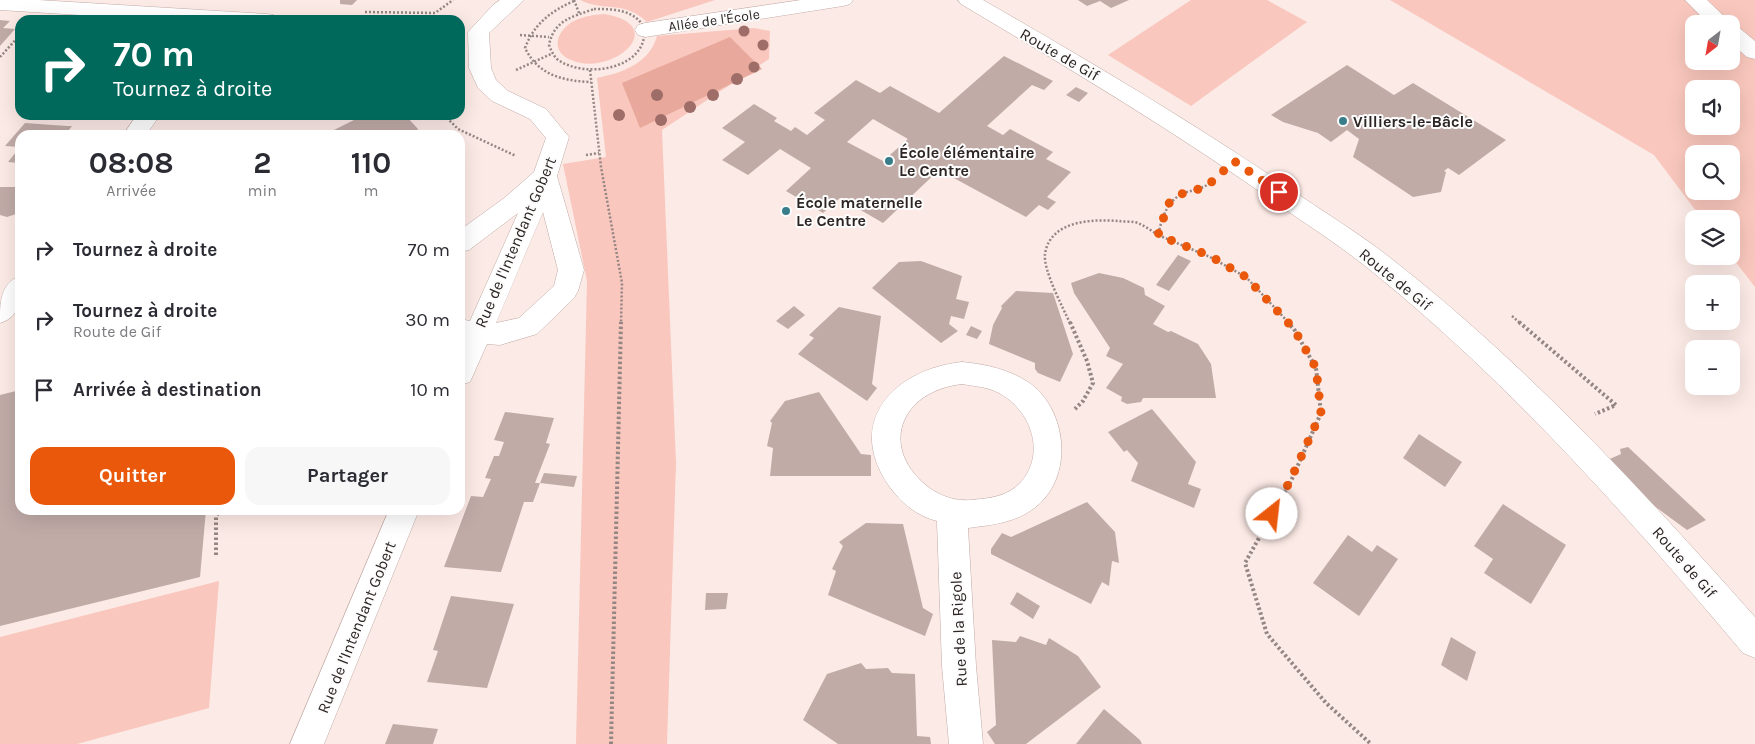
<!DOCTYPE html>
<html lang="fr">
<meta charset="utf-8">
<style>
:root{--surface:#fff;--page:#f7f7f7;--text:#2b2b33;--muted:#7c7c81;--accent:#ea580c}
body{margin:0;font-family:Karla,sans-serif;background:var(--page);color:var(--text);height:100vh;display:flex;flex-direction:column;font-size:19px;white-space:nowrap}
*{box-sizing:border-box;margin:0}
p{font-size:16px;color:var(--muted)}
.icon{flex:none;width:28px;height:28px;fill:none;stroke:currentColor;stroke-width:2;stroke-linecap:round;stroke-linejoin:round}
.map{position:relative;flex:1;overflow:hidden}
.side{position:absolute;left:15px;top:130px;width:450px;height:385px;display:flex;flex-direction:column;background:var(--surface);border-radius:15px;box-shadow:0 5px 20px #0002}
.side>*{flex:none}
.banner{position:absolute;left:15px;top:15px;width:450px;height:105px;border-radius:15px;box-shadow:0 5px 20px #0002;background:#00695c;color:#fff;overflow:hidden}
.needle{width:32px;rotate:211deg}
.buttons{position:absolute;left:1685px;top:15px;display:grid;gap:10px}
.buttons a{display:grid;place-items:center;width:55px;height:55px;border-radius:10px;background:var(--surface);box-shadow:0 5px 20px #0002;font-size:25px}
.pin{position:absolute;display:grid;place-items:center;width:42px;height:42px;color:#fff;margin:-21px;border:2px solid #fff;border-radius:50%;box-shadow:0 1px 5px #0007}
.me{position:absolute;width:55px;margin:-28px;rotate:29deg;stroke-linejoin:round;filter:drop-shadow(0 0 4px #0008)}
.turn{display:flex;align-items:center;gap:18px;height:105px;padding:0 15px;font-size:22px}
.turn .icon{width:65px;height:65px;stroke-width:2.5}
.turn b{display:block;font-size:35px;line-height:42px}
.eta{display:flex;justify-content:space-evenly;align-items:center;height:85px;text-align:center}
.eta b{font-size:30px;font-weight:700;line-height:35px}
.action{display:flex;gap:10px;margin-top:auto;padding:10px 15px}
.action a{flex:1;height:58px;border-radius:15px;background:var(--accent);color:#fff;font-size:20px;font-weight:700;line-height:58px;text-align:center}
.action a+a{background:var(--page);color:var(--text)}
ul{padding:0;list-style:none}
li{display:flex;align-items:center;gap:15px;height:70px;padding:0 15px}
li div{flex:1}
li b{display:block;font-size:19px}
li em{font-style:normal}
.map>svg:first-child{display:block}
.green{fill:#f9c7bd;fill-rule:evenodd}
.water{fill:#e8a89b}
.building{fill:#c0aba7;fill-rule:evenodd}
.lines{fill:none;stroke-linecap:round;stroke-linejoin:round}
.minor-casing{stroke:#c0aba6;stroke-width:1}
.path-far1{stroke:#938683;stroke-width:2.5;stroke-dasharray:2 2;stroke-linecap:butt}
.path{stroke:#938683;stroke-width:4;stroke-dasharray:2.5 2.5;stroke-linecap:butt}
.minor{fill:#fff;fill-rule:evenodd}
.tree{fill:#9e6d68}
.route{stroke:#ea580c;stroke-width:9;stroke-dasharray:0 16.2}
.poi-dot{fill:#377d8a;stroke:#fcfcfc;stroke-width:2}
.labels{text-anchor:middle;stroke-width:4;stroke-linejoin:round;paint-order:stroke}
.far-street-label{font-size:14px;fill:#2d2524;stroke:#fcfcfc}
.street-label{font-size:16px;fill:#2d2524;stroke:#fcfcfc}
.poi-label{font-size:16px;font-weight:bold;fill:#2d2524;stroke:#fcfcfc;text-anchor:start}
</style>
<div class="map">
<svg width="1755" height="744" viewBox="0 0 1755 744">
<rect width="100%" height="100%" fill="#fceae6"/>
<path class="green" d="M580,0H715L647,22C624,0 604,12 580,0Z
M1191,0H1267L1307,22L1191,106L1108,55Z
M1390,0H1755V287L1731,256V219H1702L1654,155ZM1694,24H1731V61H1694ZM1694,89H1731V126H1694ZM1694,154H1731V191H1694Z
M604,14C672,25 612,78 571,60C549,51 557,30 574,21C584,16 594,15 604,14Z
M754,28L770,31L769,59L662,130L676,463L667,744H576L587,281L563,164L606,157L597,78C622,73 650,63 657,36Z
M219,581L209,708L77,744H0V637Z"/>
<path class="water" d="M730,37L762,69L640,128L622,83Z"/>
<path class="building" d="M340,0H357L352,5L340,4Z
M1078,0H1129L1111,8L1100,1L1087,6Z
M0,20L10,21L3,28L15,29L0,46Z
M1004,56L1053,81L1044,90L1032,85L987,126L1003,135L1010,129L1053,152L1046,159L1071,172L1047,197L1056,202L1048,210L1039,205L1026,217L939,170L883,223L840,198L823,213L786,191L811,168L780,149L748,175L722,160L745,142L722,128L754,104L777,118L774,121L791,131L795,127L807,135L825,120L814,113L856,80L880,93L890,86L939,113ZM873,119L908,139L883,161L847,142Z
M1347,65L1394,95L1413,83L1506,140L1459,175L1448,168L1444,171L1446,172L1441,192L1413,197L1353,157L1359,139L1347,130L1331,142L1318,133L1283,122L1271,115Z
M1076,87L1088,93L1079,102L1066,95Z
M371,115L406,116L418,129L416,135H324L358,118Z
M25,123L67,126H72L65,135H20V163L8,162L20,147L5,146Z
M0,187H20L19,213L7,217L0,215Z
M1178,255L1191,261L1169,291L1156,285Z
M921,261L962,276L956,299L969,302L964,319L951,316L949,324L958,331L941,343L872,288L899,262Z
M1099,273L1123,278L1144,288L1145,295L1165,306L1153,324L1168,332L1171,331L1198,344L1211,364L1216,398H1143L1141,402L1127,404L1121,401L1122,397L1106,388L1123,364L1106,356L1110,348L1074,293L1071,283Z
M1016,291L1053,293L1073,354L1060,382L1038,373L1035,369V363L989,344L993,325L1002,308L1001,306Z
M794,306L805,315L788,329L776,321Z
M839,307L881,316L872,384L877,388L867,401L798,354L814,338L809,335Z
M971,326L982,331L977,339L966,335Z
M20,390V510H206L200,577L0,626V395Z
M819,392L861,454L871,455V476H770L773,448L767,446L772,423L770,421L785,401Z
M1152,409L1196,462L1188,484L1201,489L1194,508L1131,481L1138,463L1127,450L1124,452L1108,432Z
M505,412L554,418L546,443L550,444L535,483H540L533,502H524L501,572L444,567L471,496L483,497L491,479L485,478L494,456H499L504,442L494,440Z
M1419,434L1462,462L1445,487L1403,458Z
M1628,447L1706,520L1687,530L1642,497L1603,462L1621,454L1620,449Z
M544,473L577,476L574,487L540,483Z
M1087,502L1115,532L1119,563L1112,561L1109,586L1102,582L1091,604L991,554V549L1002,533L1011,537Z
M1503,504L1566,545L1531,604L1484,573L1493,559L1474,546Z
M866,523L903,524L923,608L933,614L925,636L828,595L836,571L832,569L843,546L839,542Z
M1348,535L1372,552L1377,545L1398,559L1359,616L1313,583Z
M1017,592L1040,606L1033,619L1010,604Z
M706,593H728L726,609L705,610Z
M451,596L514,604L487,688L427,682L438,651L433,650Z
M1020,636L1046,645L1049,638L1078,656L1101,687L1026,744H995L987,732L996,725L992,640L1016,642Z
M1451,637L1476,652L1467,681L1441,665Z
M861,663L866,669L888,668L892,673L915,674L917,736L930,737L931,744H838L803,720L827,674Z
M1104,709L1140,740L1142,744H1076Z
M393,724L438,729L433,744H385Z"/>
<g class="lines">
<g class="minor-casing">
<path id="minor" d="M0,0H38L267,14L274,15L277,20H160L0,10Z
M500,0H524L489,33L491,68L496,80L508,91L546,109L569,137L557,176L584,270L578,291L574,298L537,334L500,345L487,344L470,382L460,385V319L470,321L518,213L469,250L460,252V230L503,199L534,172L546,138L530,119L492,101L478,88L469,68L468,32L493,5ZM543,212L558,270L554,286L519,318L496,323Z
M801,0H853L850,4L843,6L645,37L638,35L635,30L638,25L645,23Z
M958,0H983C1091,62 1199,126 1302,197C1332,217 1364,237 1393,260C1527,365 1642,490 1755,617V658L1743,653C1629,518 1513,386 1375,274C1346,250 1314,229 1283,208C1179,134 1070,69 961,4Z
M1685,0H1707L1732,24L1731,25L1738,27L1755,41V59L1747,57L1731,43V24H1709Z
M137,115H160L146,135H123Z
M20,276C20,296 23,316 0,323C0,303 0,283 20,276Z
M962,362C984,364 1008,369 1028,382C1068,409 1075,479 1033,509C1014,523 991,525 968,528L976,666L983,744H949L942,666L937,521C917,516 901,503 889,486C844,421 895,369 962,362ZM962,384C974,386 988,387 999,393C1031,410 1047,454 1020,483C1009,494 997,497 982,499C976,499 969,501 963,500C952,500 940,495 931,489C877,450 899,391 962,384Z
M389,510H419L324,744H290Z"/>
</g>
<path class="path-far1" d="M574,0L579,13
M574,1C551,11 534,24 525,48C538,75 563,81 591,82
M594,9C613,9 633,9 644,27C650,69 584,80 557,59C553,55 551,50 549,45C554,20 572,17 594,9Z
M365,12L435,13L453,0
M520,35L549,37
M0,57L20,35
M516,70L551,54
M590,70L601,167L622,283L621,323
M444,115L458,129L516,156
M586,155L599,153
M1210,183C1202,189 1193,190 1184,193C1167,200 1162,218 1158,235L1210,257L1246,277L1289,323
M1512,316L1520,323
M1070,323C1063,308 1043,270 1045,254C1050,220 1093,219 1119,221C1125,222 1132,221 1138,223C1145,226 1152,231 1158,235"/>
<path class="path" d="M1070,322L1087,361L1093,383L1083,401L1075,409
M1287,322L1294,329L1316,368L1321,413L1291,481L1245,563L1267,634L1326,703L1371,744
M1519,322L1616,405L1595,414
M216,555V517L219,510
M611,744L621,322"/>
<use href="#minor" class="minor"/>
</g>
<g class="tree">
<circle cx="744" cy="31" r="5.5"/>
<circle cx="763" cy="45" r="5.5"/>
<circle cx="754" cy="67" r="5.5"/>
<circle cx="737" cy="79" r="6"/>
<circle cx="657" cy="95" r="6"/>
<circle cx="713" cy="95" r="6"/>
<circle cx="690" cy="107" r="6"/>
<circle cx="619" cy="115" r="6"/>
<circle cx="661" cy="120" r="6"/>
</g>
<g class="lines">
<path class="route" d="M1272,514L1290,481L1321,413L1316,368L1294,329L1246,277L1210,256L1158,235L1168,204L1181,194L1206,187L1234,161L1279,192"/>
</g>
<g class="poi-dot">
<circle cx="1343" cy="121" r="5"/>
<circle cx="889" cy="161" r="5"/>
<circle cx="786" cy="211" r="5"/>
</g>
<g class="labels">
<g class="far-street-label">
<text transform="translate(714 20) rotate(-8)" y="5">Allée de l'École</text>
</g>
<g class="street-label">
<text transform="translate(1060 54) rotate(30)" y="6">Route de Gif</text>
<text transform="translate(515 242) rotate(-67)" y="6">Rue de l'Intendant Gobert</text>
<text transform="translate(1396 279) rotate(39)" y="6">Route de Gif</text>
<text transform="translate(1685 562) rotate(49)" y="6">Route de Gif</text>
<text transform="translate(356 627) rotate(-68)" y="6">Rue de l'Intendant Gobert</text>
<text transform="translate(958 629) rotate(-93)" y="6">Rue de la Rigole</text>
</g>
<g class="poi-label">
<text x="1353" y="127">Villiers-le-Bâcle</text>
<text x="899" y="158">École élémentaire<tspan x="899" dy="18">Le Centre</tspan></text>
<text x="796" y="208">École maternelle<tspan x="796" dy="18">Le Centre</tspan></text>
</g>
</g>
</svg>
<div class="buttons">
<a><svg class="needle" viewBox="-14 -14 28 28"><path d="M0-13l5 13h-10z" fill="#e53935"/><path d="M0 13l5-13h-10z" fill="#7c7c81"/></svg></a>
<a><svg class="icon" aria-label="sound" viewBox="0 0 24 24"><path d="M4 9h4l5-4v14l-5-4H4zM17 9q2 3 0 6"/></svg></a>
<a><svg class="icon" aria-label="search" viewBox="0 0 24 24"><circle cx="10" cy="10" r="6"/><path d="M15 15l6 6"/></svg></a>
<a><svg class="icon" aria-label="layers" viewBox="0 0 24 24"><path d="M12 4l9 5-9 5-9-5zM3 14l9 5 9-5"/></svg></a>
<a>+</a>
<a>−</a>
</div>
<div class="pin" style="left:1279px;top:192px;background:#d93025"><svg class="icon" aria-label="arrive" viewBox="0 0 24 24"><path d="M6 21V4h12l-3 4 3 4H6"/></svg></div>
<svg class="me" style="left:1272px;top:514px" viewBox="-20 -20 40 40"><circle r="19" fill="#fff"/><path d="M0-13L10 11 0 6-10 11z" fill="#ea580c"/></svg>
<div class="banner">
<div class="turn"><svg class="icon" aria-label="right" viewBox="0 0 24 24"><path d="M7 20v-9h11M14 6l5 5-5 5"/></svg><div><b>70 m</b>Tournez à droite</div></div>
</div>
<section class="side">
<div class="eta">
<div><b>08:08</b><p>Arrivée</p></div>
<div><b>2</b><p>min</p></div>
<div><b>110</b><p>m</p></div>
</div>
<ul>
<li><svg class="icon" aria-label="right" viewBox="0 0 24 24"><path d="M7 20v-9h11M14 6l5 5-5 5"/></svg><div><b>Tournez à droite</b></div><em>70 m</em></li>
<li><svg class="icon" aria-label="right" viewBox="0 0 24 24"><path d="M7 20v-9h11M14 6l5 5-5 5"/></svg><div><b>Tournez à droite</b><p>Route de Gif</p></div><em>30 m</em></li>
<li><svg class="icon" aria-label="arrive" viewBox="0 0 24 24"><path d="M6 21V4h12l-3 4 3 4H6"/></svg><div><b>Arrivée à destination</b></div><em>10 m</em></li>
</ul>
<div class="action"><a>Quitter</a><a>Partager</a></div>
</section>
</div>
